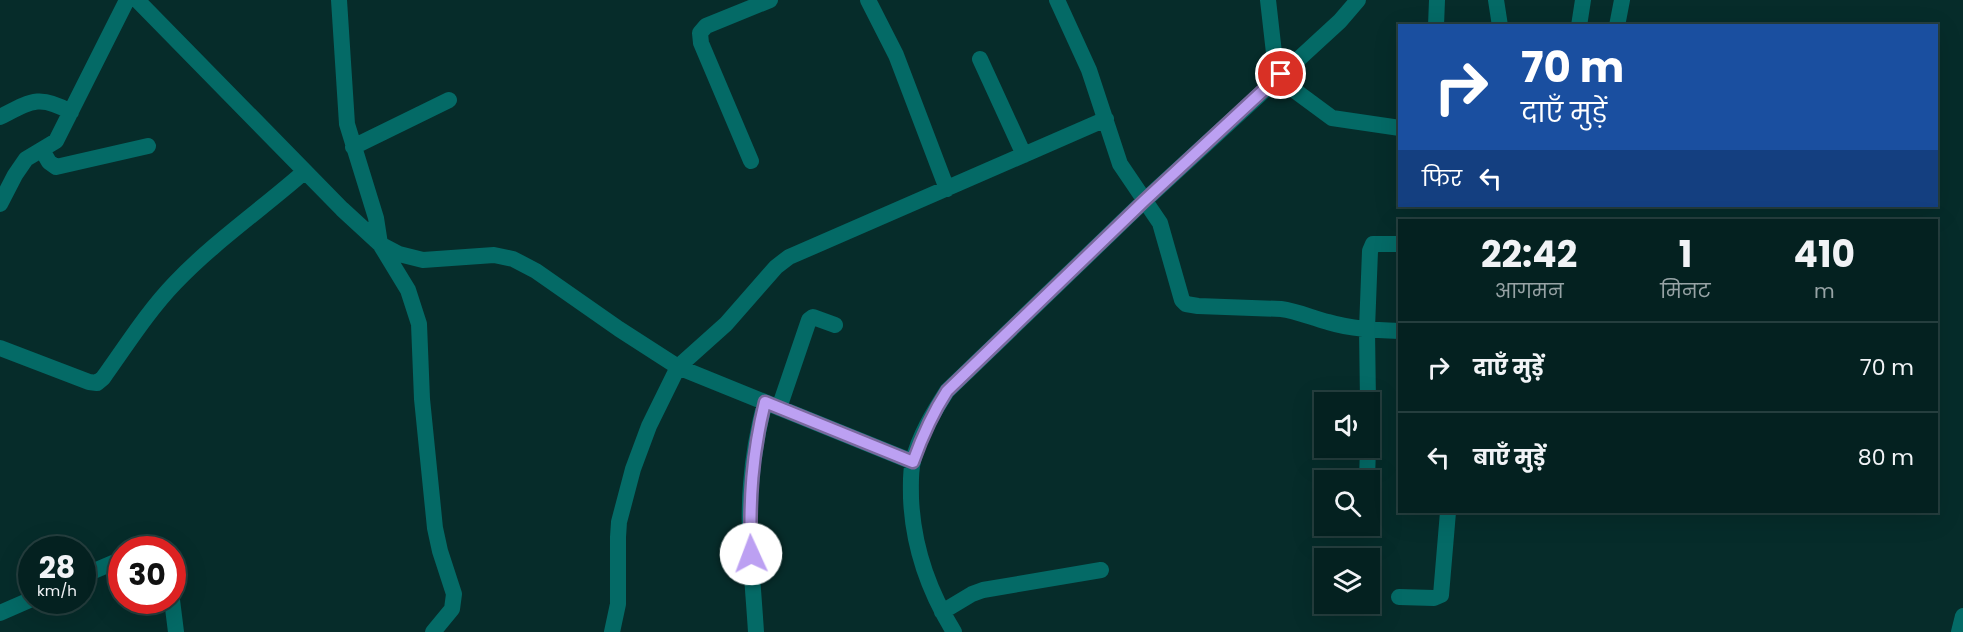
<!DOCTYPE html>
<html lang="hi">
<meta charset="utf-8">
<style>
:root{--surface:#042120;--page:#122e2d;--text:#f1f3f6;--muted:#97a3a5;--line:#253e3e}
body{margin:0;font-family:Poppins,"Noto Sans Devanagari",sans-serif;background:var(--page);color:var(--text);height:100vh;display:flex;flex-direction:column;font-size:22px;white-space:nowrap}
*{box-sizing:border-box;margin:0}
p{font-size:20px;color:var(--muted)}
.icon{flex:none;width:33px;height:33px;fill:none;stroke:currentColor;stroke-width:2;stroke-linecap:round;stroke-linejoin:round}
.map{position:relative;flex:1;overflow:hidden}
.drawer{position:absolute;left:1398px;top:219px;width:540px;height:294px;display:flex;flex-direction:column;background:var(--surface);border-radius:0px;box-shadow:0 6px 24px #0002,0 0 0 2px var(--line)}
.drawer>*{flex:none}
.top-card{position:absolute;left:1398px;top:24px;width:540px;height:183px;border-radius:0px;box-shadow:0 6px 24px #0002,0 0 0 2px var(--line);background:#1a4fa0;color:#fff;overflow:hidden}
.buttons{position:absolute;left:1314px;top:392px;display:grid;gap:12px}
.buttons a{display:grid;place-items:center;width:66px;height:66px;border-radius:0px;background:var(--surface);box-shadow:0 6px 24px #0002,0 0 0 2px var(--line);font-size:30px}
.speed{position:absolute;left:18px;top:536px;display:flex;gap:12px;font-size:30px;font-weight:700;text-align:center}
.speed>*{display:grid;place-content:center;width:78px;height:78px;border-radius:50%;background:var(--surface);box-shadow:0 6px 24px #0002,0 0 0 2px var(--line);line-height:1}
.speed small{font-size:15px;font-weight:400}
.speed .limit{border:9px solid #d22;background:#fff;color:#111}
.pin{position:absolute;display:grid;place-items:center;width:51px;height:51px;color:#fff;margin:-26px;border:3px solid #fff;border-radius:50%;box-shadow:0 2px 6px #0007}
.me{position:absolute;width:66px;margin:-33px;rotate:358deg;stroke-linejoin:round;filter:drop-shadow(0 0 4px #0008)}
.turn{display:flex;align-items:center;gap:21px;height:126px;padding:0 24px;font-size:27px}
.turn .icon{width:78px;height:78px;stroke-width:2.5}
.turn b{display:block;font-size:42px;line-height:51px}
.then{display:flex;align-items:center;height:57px;padding:0 24px;background:#0003;gap:12px;font-size:22px}
.eta{display:flex;justify-content:space-evenly;align-items:center;height:102px;text-align:center}
.eta b{font-size:36px;font-weight:700;line-height:42px}
ul{padding:0;list-style:none}
li{display:flex;align-items:center;gap:18px;height:90px;padding:0 24px;border-top:2px solid var(--line)}
li div{flex:1}
li b{display:block;font-size:22px}
li em{font-style:normal}
.map>svg:first-child{display:block}
.lines{fill:none;stroke-linecap:round;stroke-linejoin:round}
.minor{stroke:#046a66;stroke-width:16}
.route-casing{stroke:#7a689d;stroke-width:15}
.route{stroke:#bca0f2;stroke-width:10}
</style>
<div class="map">
<svg width="1963" height="632" viewBox="0 0 1963 632">
<rect width="100%" height="100%" fill="#062c2a"/>
<g class="lines">
<path class="minor" d="M137,0L342,209L380,244L399,254L423,260L494,255L513,259L536,271L619,329L678,367L913,462
M339,0L347,124L376,218L380,244L408,290L419,324L422,399L435,528L440,551L454,594L452,609L433,632
M868,0L896,55L947,189
M1057,0L1089,70L1120,164L1160,223L1182,300L1186,304L1198,306L1281,309C1297,311 1312,318 1328,322C1351,329 1375,330 1400,331
M1268,0L1274,53L1281,74L1290,87L1332,118L1400,128
M1496,0L1500,26
M1436,26L1437,0
M1579,26L1583,0
M1617,26L1622,0
M980,59L1024,155
M0,117C31,101 39,94 71,112
M353,147L449,100
M42,150L49,162L56,167L148,146
M751,161L701,43L700,33L706,26L770,0
M0,204L15,175L26,159L56,141L127,0
M0,348L89,382L97,383L103,378C126,346 148,311 175,283C214,242 262,209 304,172
M1368,402L1367,329L1370,251L1373,244H1400
M779,408L809,320L813,317L835,325
M1367,480L1368,447
M82,576L122,559
M1399,597L1434,598L1441,595L1448,512
M172,600L176,632
M942,612L972,594L983,590L1101,570
M0,613L32,599
M612,632L618,604V537L619,522L633,469L649,426L678,367L726,324L776,267L789,257L1106,119
M756,632C753,583 747,533 751,484C753,456 758,429 765,402
M954,632C928,590 913,547 911,498C911,486 910,473 913,461C919,436 933,413 947,391L1144,201L1340,21L1358,0
M1959,632L1963,616"/>
</g>
<g class="lines">
<g class="route-casing">
<path id="route" d="M751,554C749,501 752,454 765,402L913,462C922,437 932,414 947,391L1144,201L1281,74"/>
</g>
<use href="#route" class="route"/>
</g>
</svg>
<div class="buttons">
<a><svg class="icon" aria-label="sound" viewBox="0 0 24 24"><path d="M4 9h4l5-4v14l-5-4H4zM17 9q2 3 0 6"/></svg></a>
<a><svg class="icon" aria-label="search" viewBox="0 0 24 24"><circle cx="10" cy="10" r="6"/><path d="M15 15l6 6"/></svg></a>
<a><svg class="icon" aria-label="layers" viewBox="0 0 24 24"><path d="M12 4l9 5-9 5-9-5zM3 14l9 5 9-5"/></svg></a>
</div>
<div class="speed"><div>28<small>km/h</small></div><div class="limit">30</div></div>
<div class="pin" style="left:1281px;top:74px;background:#d93025"><svg class="icon" aria-label="arrive" viewBox="0 0 24 24"><path d="M6 21V4h12l-3 4 3 4H6"/></svg></div>
<svg class="me" style="left:751px;top:554px" viewBox="-20 -20 40 40"><circle r="19" fill="#fff"/><path d="M0-13L10 11 0 6-10 11z" fill="#bca0f2"/></svg>
<div class="top-card">
<div class="turn"><svg class="icon" aria-label="right" viewBox="0 0 24 24"><path d="M7 20v-9h11M14 6l5 5-5 5"/></svg><div><b>70 m</b>दाएँ मुड़ें</div></div>
<div class="then">फिर<svg class="icon" aria-label="left" viewBox="0 0 24 24"><path d="M17 20v-9H6M10 6l-5 5 5 5"/></svg></div>
</div>
<section class="drawer">
<div class="eta">
<div><b>22:42</b><p>आगमन</p></div>
<div><b>1</b><p>मिनट</p></div>
<div><b>410</b><p>m</p></div>
</div>
<ul>
<li><svg class="icon" aria-label="right" viewBox="0 0 24 24"><path d="M7 20v-9h11M14 6l5 5-5 5"/></svg><div><b>दाएँ मुड़ें</b></div><em>70 m</em></li>
<li><svg class="icon" aria-label="left" viewBox="0 0 24 24"><path d="M17 20v-9H6M10 6l-5 5 5 5"/></svg><div><b>बाएँ मुड़ें</b></div><em>80 m</em></li>
</ul>
</section>
</div>
